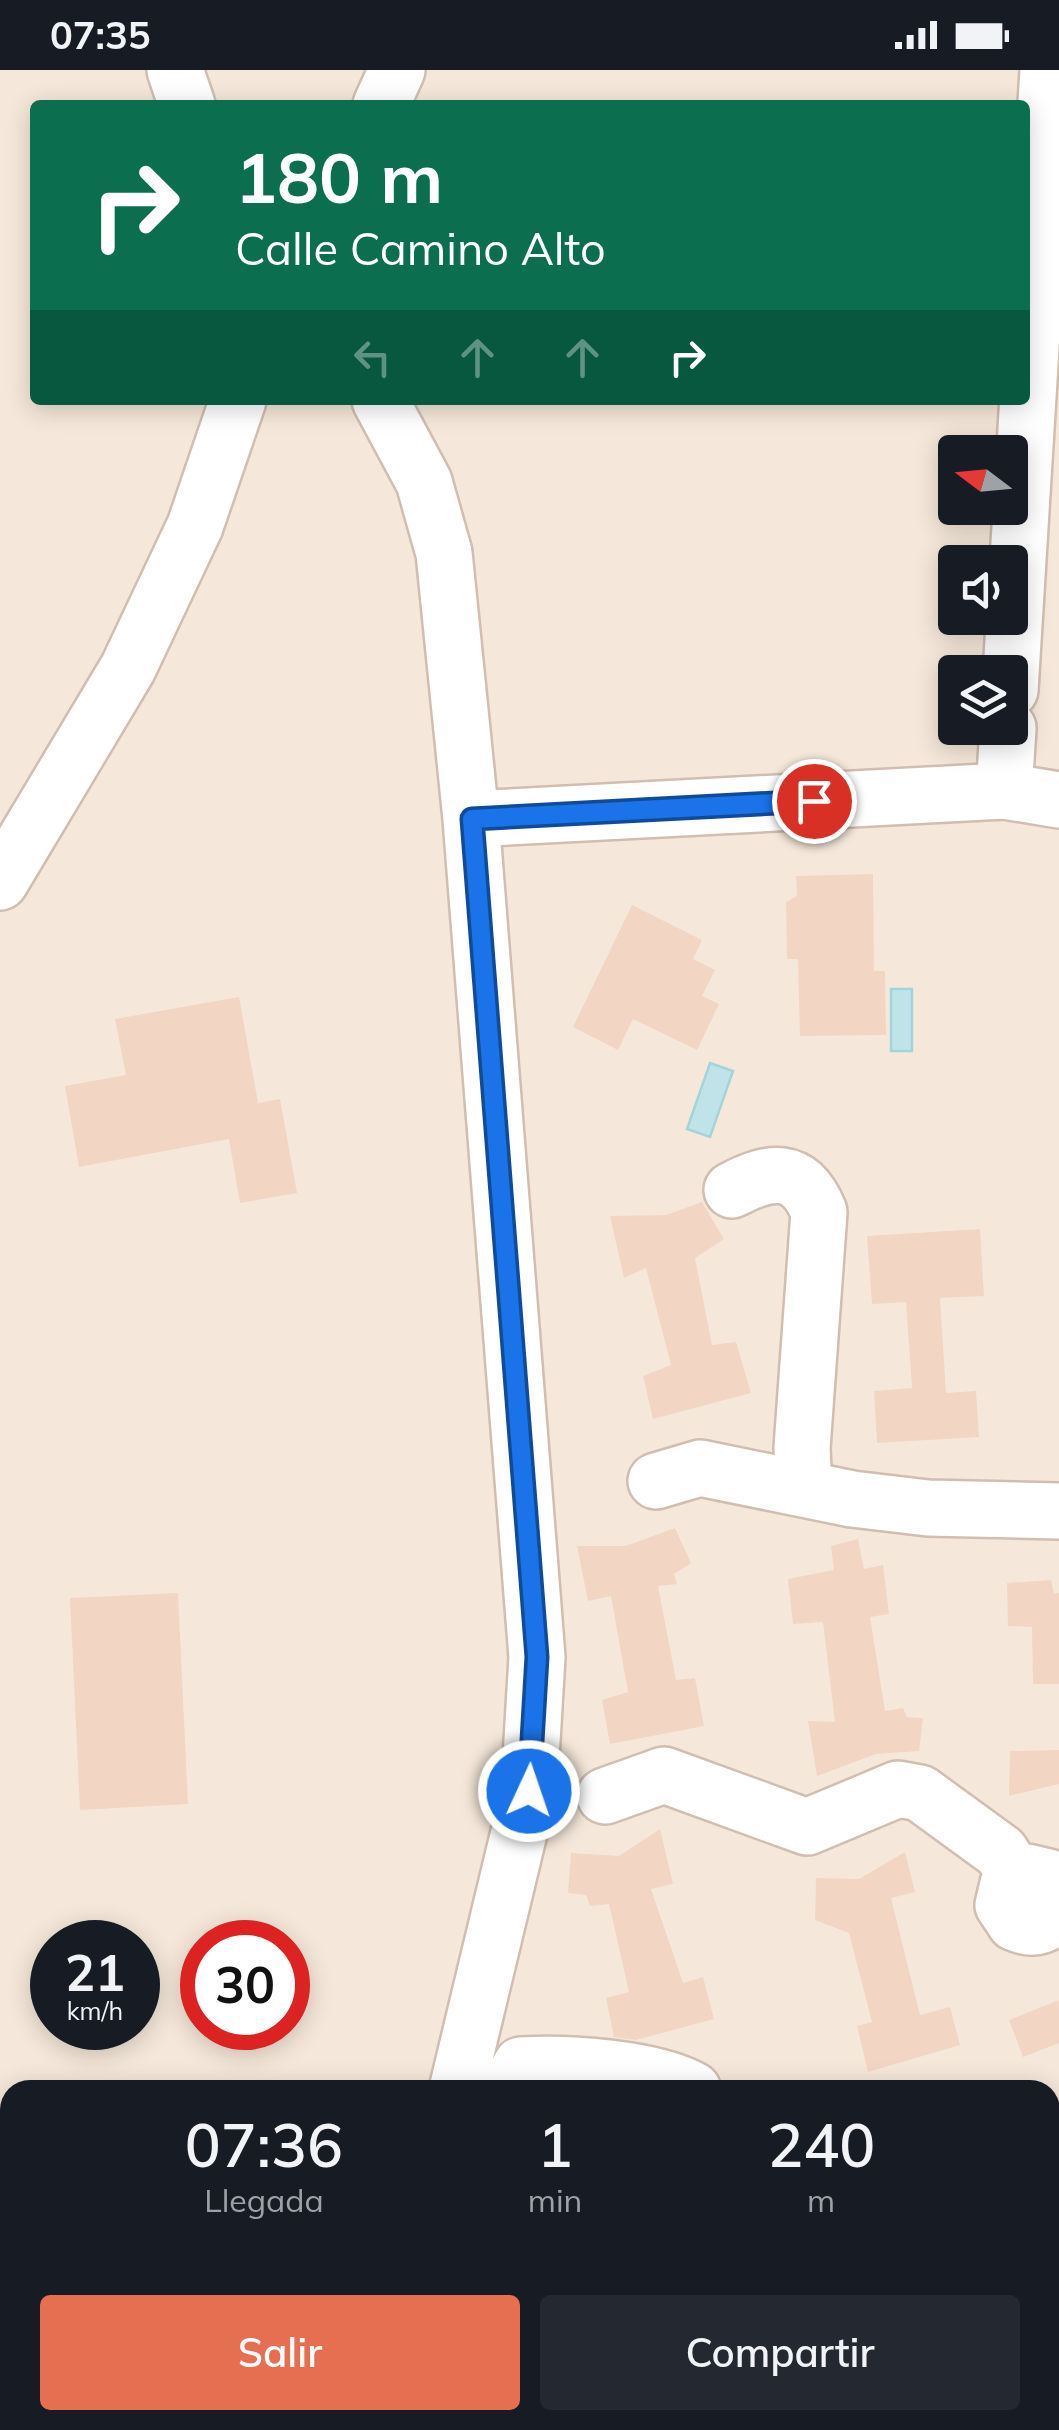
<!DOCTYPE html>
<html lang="es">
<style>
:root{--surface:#171b24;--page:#242831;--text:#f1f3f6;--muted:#9ea1a6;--accent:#e76f51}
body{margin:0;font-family:Mulish,sans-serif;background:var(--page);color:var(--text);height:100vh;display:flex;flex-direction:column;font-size:38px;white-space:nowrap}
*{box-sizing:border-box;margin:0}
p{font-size:32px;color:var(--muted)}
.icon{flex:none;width:55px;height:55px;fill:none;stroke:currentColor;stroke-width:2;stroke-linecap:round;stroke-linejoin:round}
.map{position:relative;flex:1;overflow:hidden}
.drawer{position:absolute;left:0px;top:2010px;width:1060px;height:350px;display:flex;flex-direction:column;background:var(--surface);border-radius:30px 30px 0 0;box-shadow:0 5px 25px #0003}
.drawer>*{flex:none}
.top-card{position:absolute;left:30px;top:30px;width:1000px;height:305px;border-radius:10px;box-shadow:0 5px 25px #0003;background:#0b6e4f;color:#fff;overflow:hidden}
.needle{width:65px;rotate:286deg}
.fabs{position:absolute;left:938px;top:365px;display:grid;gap:20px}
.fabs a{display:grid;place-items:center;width:90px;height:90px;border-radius:10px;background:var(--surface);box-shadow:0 5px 25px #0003;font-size:50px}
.speed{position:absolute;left:30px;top:1850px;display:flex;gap:20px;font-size:50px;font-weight:700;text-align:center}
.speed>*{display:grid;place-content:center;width:130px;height:130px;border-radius:50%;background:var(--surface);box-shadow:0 5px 25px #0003;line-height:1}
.speed small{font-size:25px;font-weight:400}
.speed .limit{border:15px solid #d22;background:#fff;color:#111}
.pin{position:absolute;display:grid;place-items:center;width:85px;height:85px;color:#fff;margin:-42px;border:5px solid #fff;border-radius:50%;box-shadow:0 2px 10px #0007}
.me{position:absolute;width:110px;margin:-55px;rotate:3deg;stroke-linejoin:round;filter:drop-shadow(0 0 8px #0008)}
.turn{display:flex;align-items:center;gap:35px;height:210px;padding:0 40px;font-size:45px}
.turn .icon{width:130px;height:130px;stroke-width:2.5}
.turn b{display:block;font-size:70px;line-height:85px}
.lanes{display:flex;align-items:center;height:95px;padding:0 40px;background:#0003;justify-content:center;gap:50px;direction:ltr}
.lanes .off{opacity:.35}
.eta{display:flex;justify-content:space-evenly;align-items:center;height:170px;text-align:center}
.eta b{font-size:60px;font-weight:600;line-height:70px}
.button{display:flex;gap:20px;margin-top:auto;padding:20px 40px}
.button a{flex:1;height:115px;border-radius:10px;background:var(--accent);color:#fff;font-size:40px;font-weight:600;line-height:115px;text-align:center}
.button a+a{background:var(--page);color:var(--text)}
.status{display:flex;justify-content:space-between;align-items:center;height:70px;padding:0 50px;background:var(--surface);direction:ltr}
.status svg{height:28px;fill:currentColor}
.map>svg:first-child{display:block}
.residential{fill:#f5e8da;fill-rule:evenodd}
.water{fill:#bfe3e8;stroke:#a5d3da;stroke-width:2.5}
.building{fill:#f3d5c3}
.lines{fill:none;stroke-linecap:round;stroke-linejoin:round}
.minor-casing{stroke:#d1beb0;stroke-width:60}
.minor{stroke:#fff;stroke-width:55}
.route-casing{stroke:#114b97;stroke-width:25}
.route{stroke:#1a73e8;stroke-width:18}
</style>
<div class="status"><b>07:35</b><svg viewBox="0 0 49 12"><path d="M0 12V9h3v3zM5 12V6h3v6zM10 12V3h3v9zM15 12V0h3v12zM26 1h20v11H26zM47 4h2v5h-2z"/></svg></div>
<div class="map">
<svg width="1059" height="2360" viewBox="0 0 1059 2360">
<rect width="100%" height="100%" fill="#fdf6ec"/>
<path class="residential" d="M0,0H1059V2360H0ZM35,35H1025V330H35ZM955,382H1010V438H955ZM955,492H1010V548H955ZM955,602H1010V658H955ZM52,1872H138V1958H52ZM202,1872H288V1958H202ZM10,2020H1050V2350H10Z"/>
<path class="water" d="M891,919H912V981H891Z
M710,993L733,1001L710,1067L687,1059Z"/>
<path class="building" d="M873,804L874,901H885L886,965L800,966L798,889H787L786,832L797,826L796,806Z
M632,835L702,870L693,889L715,900L702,926L719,934L697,980L633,949L618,980L573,957Z
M239,927L258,1033L280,1029L297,1123L240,1133L229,1069L79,1097L65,1016L126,1005L115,949Z
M702,1132L724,1169L695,1188L712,1275L736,1272L751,1323L653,1349L643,1306L671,1295L646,1198L624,1208L610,1146L666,1145Z
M980,1159L984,1226L940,1228L946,1323L976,1321L979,1367L877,1373L874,1321L912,1318L906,1232L872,1234L867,1166Z
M675,1458L691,1493L674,1504L677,1514L658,1516L676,1610L695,1608L704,1656L610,1674L602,1630L628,1622L611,1526L588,1531L577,1476H626Z
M858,1469L864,1499L883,1495L889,1544L870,1547L885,1641L903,1638L907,1647L923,1648L919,1681L876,1684L817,1706L808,1651L835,1652L823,1552L793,1554L788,1509L834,1500L831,1476Z
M1051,1510L1054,1524L1059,1523V1614H1033L1032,1557L1008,1556L1007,1513Z
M178,1523L188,1734L80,1740L70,1528Z
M1059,1680V1714L1009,1726L1010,1681Z
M660,1759L673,1814L651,1819L683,1913L703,1907L714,1949L636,1970L614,1967L606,1928L629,1922L609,1834L590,1836L586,1825L568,1823L571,1783L619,1786Z
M905,1782L915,1822L891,1828L920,1945L950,1937L960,1975L868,2002L857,1956L872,1952L849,1863L815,1850L816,1808L859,1809Z
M1059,1930V1973L1023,1987L1009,1950Z"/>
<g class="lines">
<g class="minor-casing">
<path id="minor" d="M175,0L187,35
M381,35L397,0
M380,330L424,412L444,483L471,749L537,1587L529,1721L457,2020
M1010,620L1048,0
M1004,721L1008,658
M471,749L1004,721L1059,730
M0,812L128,598L195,456L238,330
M732,1120C770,1100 800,1095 819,1142L802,1378L804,1418
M656,1411L700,1398L852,1429L928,1438L1059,1441
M605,1726L664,1705L807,1757L898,1719L920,1723L1001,1782L1017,1807
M1059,1825L1048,1807L1027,1802L1008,1814L1003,1835L1015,1853C1035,1862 1050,1856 1059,1837
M507,2020L521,1995C567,1992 654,1998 693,2020
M1050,2222L1059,2220
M334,2360L338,2350"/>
</g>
<use href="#minor" class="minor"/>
</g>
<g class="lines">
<g class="route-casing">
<path id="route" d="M529,1721L537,1587L472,749L814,731"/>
</g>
<use href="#route" class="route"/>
</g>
</svg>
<div class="fabs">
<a><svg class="needle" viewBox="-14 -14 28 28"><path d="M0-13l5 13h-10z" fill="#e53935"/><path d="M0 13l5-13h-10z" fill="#9ea1a6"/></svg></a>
<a><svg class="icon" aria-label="sound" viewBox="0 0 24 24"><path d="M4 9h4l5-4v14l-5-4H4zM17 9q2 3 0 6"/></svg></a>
<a><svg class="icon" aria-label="layers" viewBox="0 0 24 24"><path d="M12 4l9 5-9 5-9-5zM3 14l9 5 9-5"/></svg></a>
</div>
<div class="speed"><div>21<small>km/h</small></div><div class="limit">30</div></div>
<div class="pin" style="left:814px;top:731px;background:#d93025"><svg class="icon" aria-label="arrive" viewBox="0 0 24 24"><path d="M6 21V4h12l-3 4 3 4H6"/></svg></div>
<svg class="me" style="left:529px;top:1721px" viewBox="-20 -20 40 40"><circle r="17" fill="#1a73e8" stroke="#fff" stroke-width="3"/><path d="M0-11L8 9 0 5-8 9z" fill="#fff"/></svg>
<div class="top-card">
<div class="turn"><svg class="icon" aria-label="right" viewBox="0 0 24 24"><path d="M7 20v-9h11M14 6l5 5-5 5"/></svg><div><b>180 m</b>Calle Camino Alto</div></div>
<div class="lanes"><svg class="icon off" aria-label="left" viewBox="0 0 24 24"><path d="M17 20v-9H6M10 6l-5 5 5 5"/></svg><svg class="icon off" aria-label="ahead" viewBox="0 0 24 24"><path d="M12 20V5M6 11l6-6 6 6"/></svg><svg class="icon off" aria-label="ahead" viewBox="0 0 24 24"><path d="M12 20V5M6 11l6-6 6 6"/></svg><svg class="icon" aria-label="right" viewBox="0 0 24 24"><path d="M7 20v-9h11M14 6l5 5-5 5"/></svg></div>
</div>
<section class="drawer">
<div class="eta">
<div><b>07:36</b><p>Llegada</p></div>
<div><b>1</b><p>min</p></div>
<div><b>240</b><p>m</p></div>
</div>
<div class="button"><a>Salir</a><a>Compartir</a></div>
</section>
</div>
